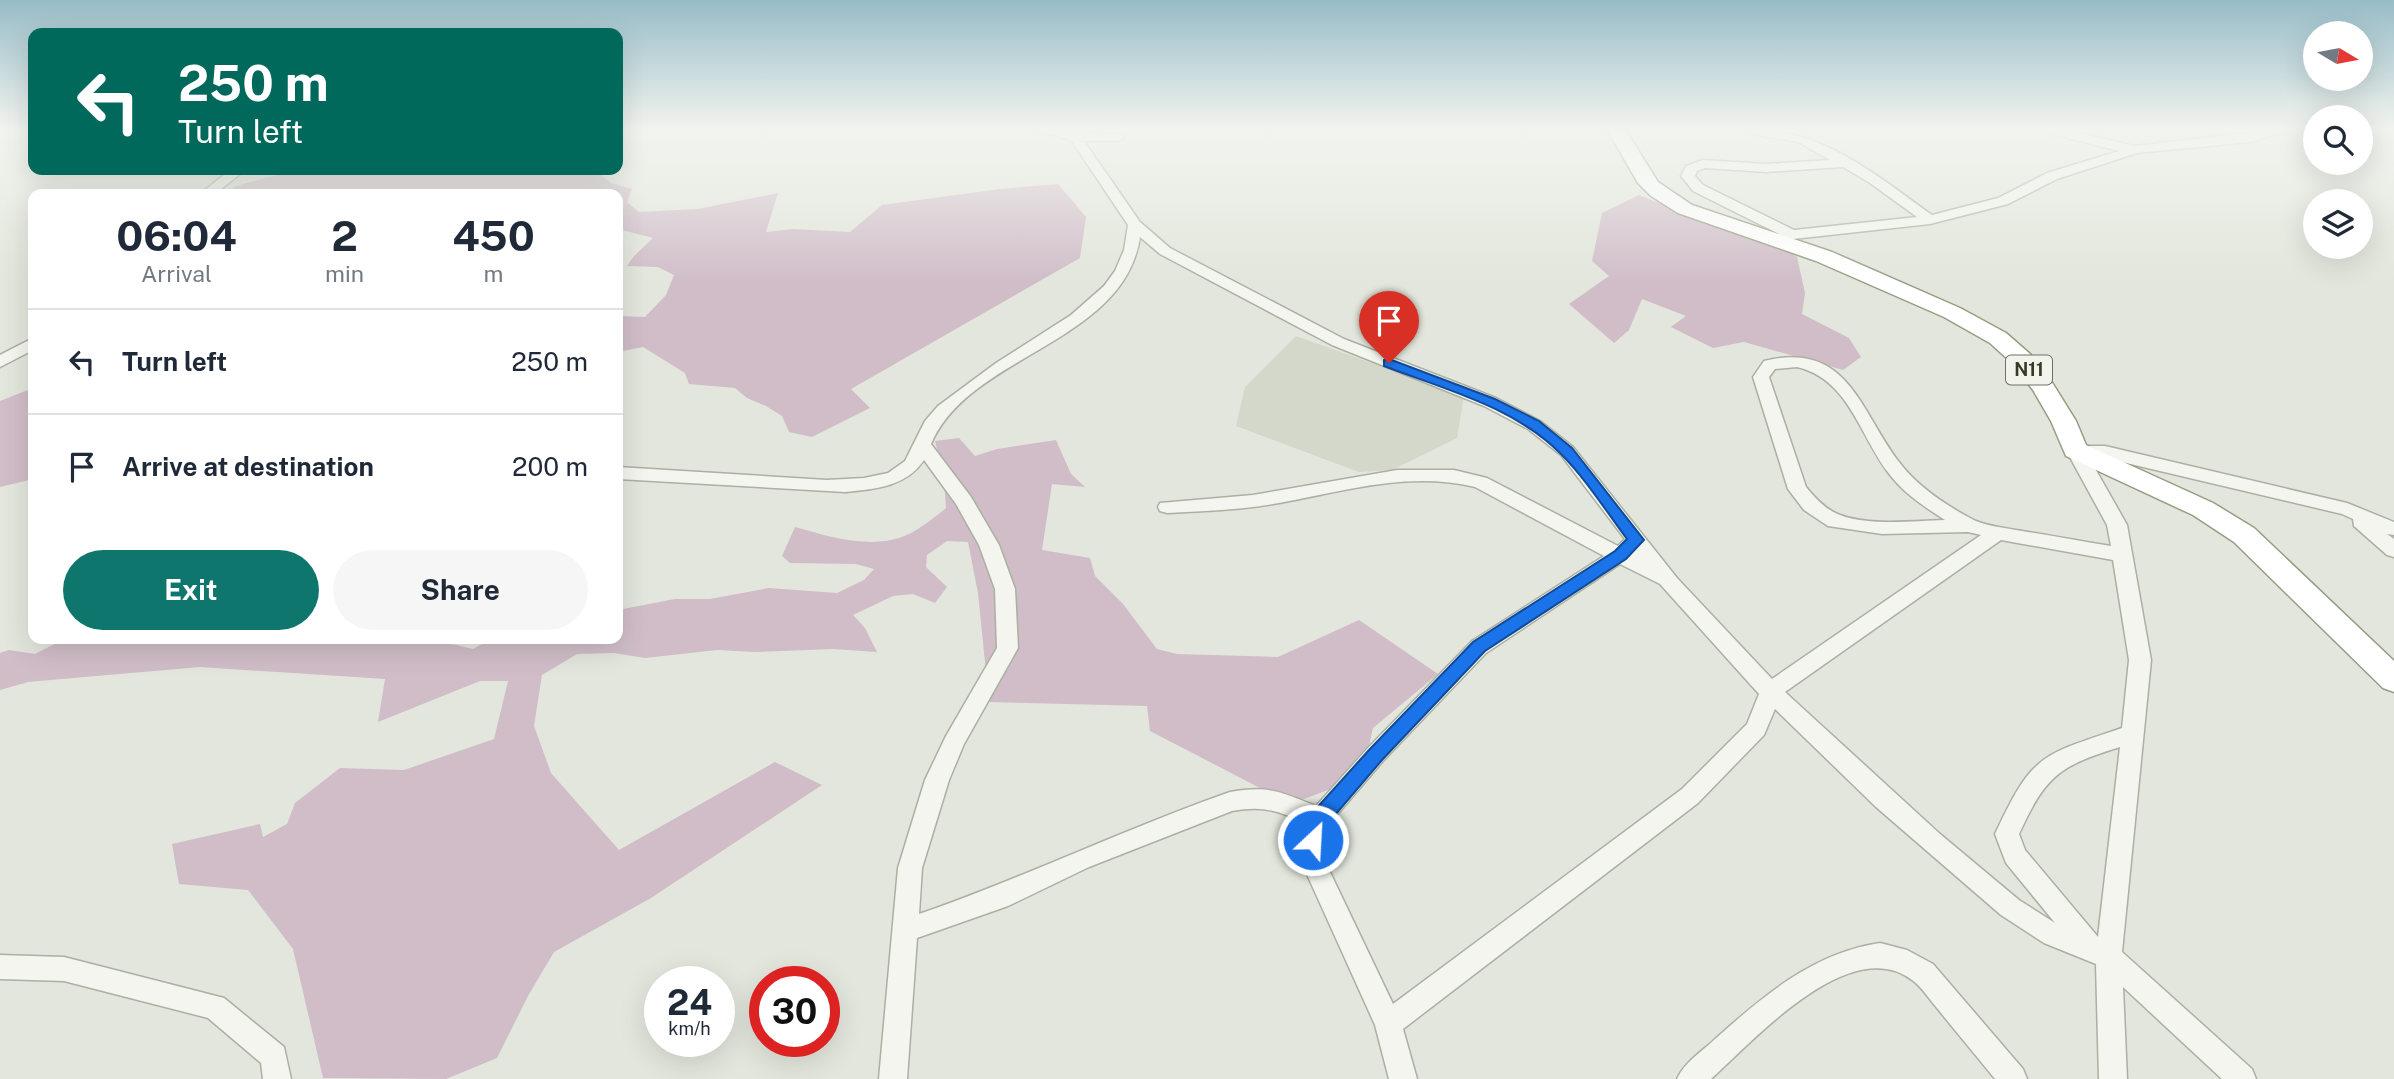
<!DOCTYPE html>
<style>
:root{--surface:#fff;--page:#f6f6f7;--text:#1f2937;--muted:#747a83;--line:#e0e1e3;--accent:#0f766e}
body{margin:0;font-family:"Public Sans",sans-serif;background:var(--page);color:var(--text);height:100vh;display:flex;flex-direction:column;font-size:26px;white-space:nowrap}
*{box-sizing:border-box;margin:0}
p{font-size:23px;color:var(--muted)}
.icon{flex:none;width:38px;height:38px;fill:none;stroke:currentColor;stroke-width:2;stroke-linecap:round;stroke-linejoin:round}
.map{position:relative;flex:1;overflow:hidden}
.sheet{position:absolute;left:28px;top:189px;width:595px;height:455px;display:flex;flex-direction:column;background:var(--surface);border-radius:14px;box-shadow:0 7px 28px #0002}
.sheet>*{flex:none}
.top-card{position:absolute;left:28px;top:28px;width:595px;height:147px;border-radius:14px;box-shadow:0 7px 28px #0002;background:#00695c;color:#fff;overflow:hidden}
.needle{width:46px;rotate:100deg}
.controls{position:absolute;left:2303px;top:21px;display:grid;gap:14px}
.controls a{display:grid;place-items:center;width:70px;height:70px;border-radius:50%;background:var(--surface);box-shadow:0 7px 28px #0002;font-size:35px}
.speed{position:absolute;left:644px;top:966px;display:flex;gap:14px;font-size:35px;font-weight:700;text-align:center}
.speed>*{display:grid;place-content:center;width:91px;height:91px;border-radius:50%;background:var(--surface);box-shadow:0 7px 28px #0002;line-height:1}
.speed small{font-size:18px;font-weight:400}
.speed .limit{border:10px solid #d22;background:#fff;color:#111}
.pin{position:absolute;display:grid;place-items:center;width:60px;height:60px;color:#fff;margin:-72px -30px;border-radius:50% 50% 50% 0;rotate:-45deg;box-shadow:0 0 7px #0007}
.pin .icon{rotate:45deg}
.me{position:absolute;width:77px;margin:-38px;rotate:25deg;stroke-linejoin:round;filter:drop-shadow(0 0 5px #0008)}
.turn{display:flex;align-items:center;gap:24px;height:147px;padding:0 35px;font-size:32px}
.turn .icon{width:91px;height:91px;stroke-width:2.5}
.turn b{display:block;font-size:49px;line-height:60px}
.eta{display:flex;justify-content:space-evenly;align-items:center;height:119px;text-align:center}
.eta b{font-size:42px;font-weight:700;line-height:49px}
.button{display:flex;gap:14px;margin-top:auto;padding:14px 35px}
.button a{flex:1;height:80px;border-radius:42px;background:var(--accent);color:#fff;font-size:28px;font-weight:700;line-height:80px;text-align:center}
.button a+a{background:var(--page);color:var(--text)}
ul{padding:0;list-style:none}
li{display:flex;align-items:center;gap:21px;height:105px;padding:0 35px;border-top:2px solid var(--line)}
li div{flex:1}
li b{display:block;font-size:26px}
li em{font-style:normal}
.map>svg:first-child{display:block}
.built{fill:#d3d8ca}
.green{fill:#d0bdc8}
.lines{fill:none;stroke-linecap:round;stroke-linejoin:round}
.minor-casing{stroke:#abb0a2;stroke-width:3}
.highway-casing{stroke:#959d83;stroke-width:3}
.minor{fill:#f3f5ee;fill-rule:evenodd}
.highway{fill:#fff;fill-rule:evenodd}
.route{fill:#1a73e8;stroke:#114b97;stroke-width:2}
.labels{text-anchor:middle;stroke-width:5;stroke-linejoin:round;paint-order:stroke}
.shield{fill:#f2f4eb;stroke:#6e7361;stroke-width:2}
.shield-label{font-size:18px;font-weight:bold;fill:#353c26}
</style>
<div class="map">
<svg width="2394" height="1079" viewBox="0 0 2394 1079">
<rect width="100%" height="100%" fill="#e3e6dc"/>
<path class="built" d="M1296,336L1464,396L1457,438L1392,470L1359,472L1236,426L1245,387Z"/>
<path class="green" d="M282,170H595L611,183L632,189L627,202L639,212L698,209L778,193L766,232L793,229L850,232L882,205L1000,189L1058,184L1086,217L1080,258L851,389L870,408L812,437L789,432L782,416L766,406L747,398L735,388L689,384L685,373L643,347L618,352V316L645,317L666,295L674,275L658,267L627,266L634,256L653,238L618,229V194H239L233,187L287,172Z
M1639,195L1718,227L1783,247L1797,257L1805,293L1802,314L1849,338L1861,357L1843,370L1744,342L1713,348L1671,327L1686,316L1642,299L1629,330L1614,343L1569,304L1609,276L1592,261L1602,213Z
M33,388V479L0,487V401Z
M959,438L975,456L997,449L1056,440L1071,474L1085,487L1052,484L1042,550L1090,558L1095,576L1123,604L1157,649L1177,654L1278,657L1359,620L1438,674L1373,728L1362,777L1291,804L1150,731L1147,706L989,702L978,593L968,542L947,541L927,555L926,567L947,587L935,603L913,594L893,596L853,615L865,628L877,652L833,649L755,652L717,650L645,658L614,653L577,654L542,675L534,726L551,773L619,850L775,762L822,785L651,898L554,952L528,996L497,1058L446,1079L323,1078L293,949L248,890L179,884L172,844L260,824L263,837L287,824L295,803L340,768L404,770L494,739L508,681H480L378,722L385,679L200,667L28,682L0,690V653L9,650L35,654L64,639H431L473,649L491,639H618V610L675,599H710L769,588L837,593L864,580L874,569L856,564L790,563L782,556L795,527C831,537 873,551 909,534C923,527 935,517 946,508L944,479L935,441Z"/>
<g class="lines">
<g class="minor-casing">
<path id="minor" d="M1039,131L1123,134L1124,137L1118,141H1084L1140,222L1170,248L1344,339L1496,398L1540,421L1573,447L1677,578L1772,679L1981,535L1968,532L1882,534L1828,526L1804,510L1788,489L1753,377L1764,361C1848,340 1860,411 1899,462C1917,486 1944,504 1970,518C1983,526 2002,527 2016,530C2048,535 2079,541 2111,546L2107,525L2066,450L2069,446H2105L2347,503L2394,522V535L2387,534L2394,539V557L2387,555L2354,526L2353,519L2342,514L2105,458L2088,456L2127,525L2151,660L2122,952L2252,1069L2256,1079H2222L2123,987L2127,1079H2099L2096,964L2044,943L2001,915L1876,807L1775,709L1764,735L1698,803L1403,1029L1417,1079H1389L1375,1025L1305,870L1301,840L1307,823C1277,811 1264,805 1232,811L1089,867L1008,906L917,938L907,1079H879L898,868L925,780L946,736L997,648L995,589L979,545L956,504L924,460C906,487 875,489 845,492L618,479V467L827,480L864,478L888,473L905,461L925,421L938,406L996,363L1071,315L1104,286L1115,271L1124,250L1128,225L1071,140ZM1140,237L1160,254L1332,345L1484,406L1528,429L1561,455L1625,539L1618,546L1487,478L1454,470H1397L1253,495L1160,503L1158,507L1160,511L1167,513C1205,511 1242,510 1279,503C1345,491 1409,471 1475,487L1604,556L1472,641L1367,749L1316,806C1280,792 1269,785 1230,792C1124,829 1024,878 919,914L922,868L949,780L964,744L1018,648L1015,589L999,545L971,497L931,444C969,354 1124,344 1140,237ZM1797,367C1848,379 1859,433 1887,471C1902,492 1923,506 1945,520C1913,521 1869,526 1840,515C1826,510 1815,498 1806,487L1769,377L1775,369ZM2001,540L2113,560L2129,660L2122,728C2040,756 2033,753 1995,834L2006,863L2055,923L2019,900L1940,834L1785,692ZM1620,564L1660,584L1759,694L1747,724L1682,789L1393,1004L1329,870L1325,840L1330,823L1383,761L1486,653ZM2120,747L2098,937L2025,850L2019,834C2046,775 2059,766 2120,747Z
M1751,131C1818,125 1880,178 1932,215L1998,198L2047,173L2119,151L2053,134L2052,131H2071L2134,146L2265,131H2285L2251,142L2137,153L2057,179L2008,204L1930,224L1793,239L1778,243L1771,239L1779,234L1693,191L1681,176L1686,166L1703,160L1766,164L1830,160L1798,142L1757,135ZM1843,167L1870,183L1917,217L1794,230L1703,185L1695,176L1697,171L1705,168L1766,172Z
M230,170H245L215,194H200Z
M33,338V350L0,367V355Z
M1880,943L1907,950L1933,964L2023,1069L2027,1079H1995C1976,1055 1956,1032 1937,1008C1929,999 1922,987 1912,980C1850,933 1754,1040 1711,1079H1677C1684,1063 1701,1052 1714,1040C1763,996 1813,953 1880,943Z
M0,955L64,957L224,998L284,1047L291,1079H263L261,1063L208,1018L64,981L0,979Z"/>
</g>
<g class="highway-casing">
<path id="highway" d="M1608,131H1626L1658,182L1692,205L1832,252L1960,308L2006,333L2030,354L2053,384L2076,421L2086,445L2213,503L2254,528L2394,661V692L2383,688L2234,542L2193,515L2066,456L2051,421L2033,390L2013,364L1990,343L1944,317L1816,261L1678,213L1651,196L1638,183Z"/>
</g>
<use href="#minor" class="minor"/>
<use href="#highway" class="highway"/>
</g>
<linearGradient id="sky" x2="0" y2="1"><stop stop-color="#97bcc7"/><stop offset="0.46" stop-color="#f2f4ef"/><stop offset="1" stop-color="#f2f4ef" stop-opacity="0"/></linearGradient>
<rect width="2394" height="282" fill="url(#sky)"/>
<path class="route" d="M1389,359L1495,399L1539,421L1572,448L1644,540L1626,559L1485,651L1382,760L1329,822L1320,846L1313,849L1306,846L1303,840L1313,812L1369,750L1473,642L1615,551L1627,539C1606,511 1586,479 1561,454C1515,407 1444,389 1384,366V360Z"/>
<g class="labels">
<rect class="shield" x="2006" y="355.5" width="46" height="29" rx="5"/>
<g class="shield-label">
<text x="2029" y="376">N11</text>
</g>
</g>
</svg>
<div class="controls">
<a><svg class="needle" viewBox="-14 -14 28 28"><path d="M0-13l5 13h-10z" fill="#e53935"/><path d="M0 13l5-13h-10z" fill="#747a83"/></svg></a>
<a><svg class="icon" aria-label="search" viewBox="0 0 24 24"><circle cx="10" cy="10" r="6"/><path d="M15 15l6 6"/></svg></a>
<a><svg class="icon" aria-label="layers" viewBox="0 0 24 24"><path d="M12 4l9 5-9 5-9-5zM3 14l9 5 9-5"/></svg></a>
</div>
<div class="speed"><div>24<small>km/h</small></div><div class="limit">30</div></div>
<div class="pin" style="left:1389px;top:363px;background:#d93025"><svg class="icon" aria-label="arrive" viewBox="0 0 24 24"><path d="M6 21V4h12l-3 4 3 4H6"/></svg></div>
<svg class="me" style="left:1313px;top:840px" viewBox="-20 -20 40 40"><circle r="17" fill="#1a73e8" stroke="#fff" stroke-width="3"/><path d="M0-11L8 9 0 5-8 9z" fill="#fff"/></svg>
<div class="top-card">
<div class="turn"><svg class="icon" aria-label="left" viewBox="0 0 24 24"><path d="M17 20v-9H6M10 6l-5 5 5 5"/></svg><div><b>250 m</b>Turn left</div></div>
</div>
<section class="sheet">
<div class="eta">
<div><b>06:04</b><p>Arrival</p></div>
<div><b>2</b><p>min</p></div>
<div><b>450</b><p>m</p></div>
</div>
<ul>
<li><svg class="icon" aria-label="left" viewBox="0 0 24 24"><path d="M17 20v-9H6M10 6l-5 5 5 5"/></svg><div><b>Turn left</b></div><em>250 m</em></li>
<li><svg class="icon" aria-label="arrive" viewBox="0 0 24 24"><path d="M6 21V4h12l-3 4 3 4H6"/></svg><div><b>Arrive at destination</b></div><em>200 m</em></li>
</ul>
<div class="button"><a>Exit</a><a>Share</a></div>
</section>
</div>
